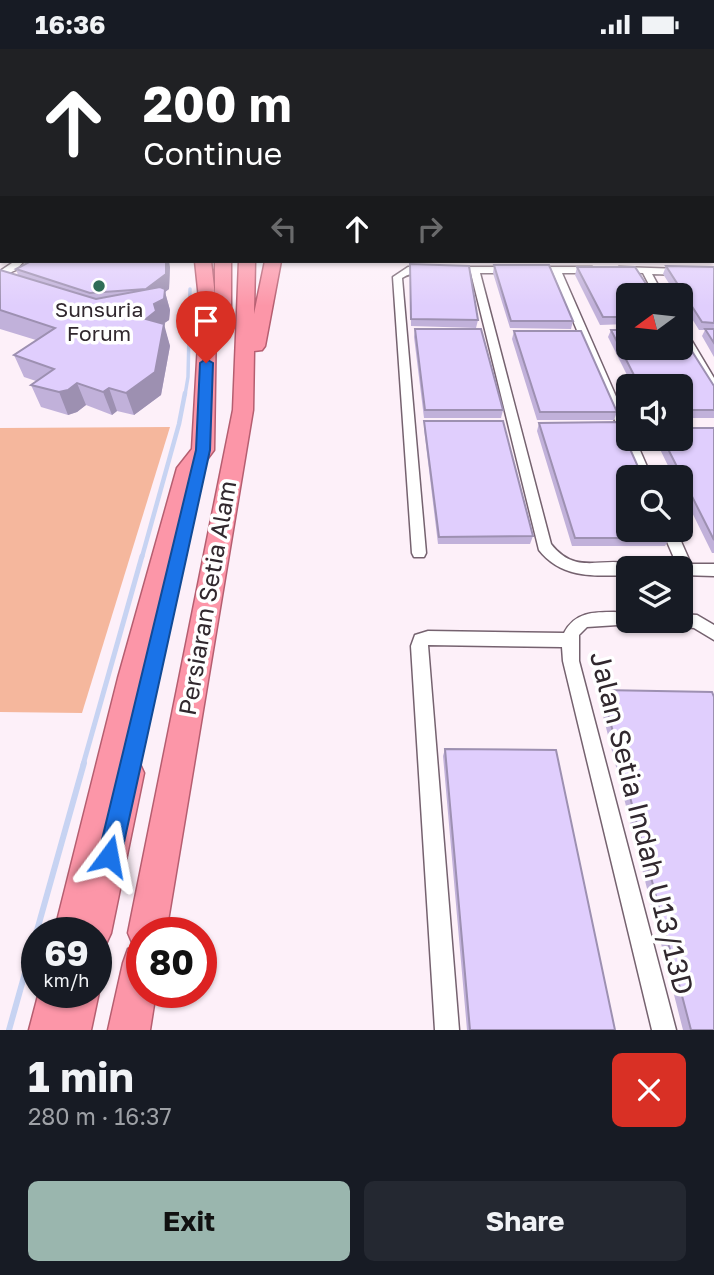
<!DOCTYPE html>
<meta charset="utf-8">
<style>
:root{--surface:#171b24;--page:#242831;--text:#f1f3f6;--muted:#9ea1a6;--accent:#9ab6ae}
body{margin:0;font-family:"Golos Text",sans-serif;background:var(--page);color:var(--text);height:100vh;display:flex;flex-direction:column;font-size:26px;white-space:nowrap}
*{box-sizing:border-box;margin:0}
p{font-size:23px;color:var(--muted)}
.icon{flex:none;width:38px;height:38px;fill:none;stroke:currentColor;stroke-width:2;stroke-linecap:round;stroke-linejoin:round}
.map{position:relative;height:981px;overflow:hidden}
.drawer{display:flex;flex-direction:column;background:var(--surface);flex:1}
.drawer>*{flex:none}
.banner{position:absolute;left:0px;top:0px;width:714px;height:214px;box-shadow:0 2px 5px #0004;background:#202124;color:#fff;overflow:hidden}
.needle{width:46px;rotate:255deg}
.buttons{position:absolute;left:616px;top:234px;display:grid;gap:14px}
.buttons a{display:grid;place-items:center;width:77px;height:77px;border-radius:10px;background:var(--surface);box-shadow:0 2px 5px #0004;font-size:35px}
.speed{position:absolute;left:21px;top:868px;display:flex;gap:14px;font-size:35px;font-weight:700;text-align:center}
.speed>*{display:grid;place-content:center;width:91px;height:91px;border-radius:50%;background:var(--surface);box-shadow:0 2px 5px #0004;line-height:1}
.speed small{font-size:18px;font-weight:400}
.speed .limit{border:10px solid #d22;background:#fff;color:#111}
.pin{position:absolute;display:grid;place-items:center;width:60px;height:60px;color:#fff;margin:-72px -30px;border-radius:50% 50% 50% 0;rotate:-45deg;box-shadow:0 0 7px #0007}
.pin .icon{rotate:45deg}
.me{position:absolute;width:77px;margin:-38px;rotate:13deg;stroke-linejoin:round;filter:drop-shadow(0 0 5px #0008)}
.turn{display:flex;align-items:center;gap:24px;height:147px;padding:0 28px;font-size:32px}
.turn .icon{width:91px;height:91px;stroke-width:2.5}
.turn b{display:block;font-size:49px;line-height:60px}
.lanes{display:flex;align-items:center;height:66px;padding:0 28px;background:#0003;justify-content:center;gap:35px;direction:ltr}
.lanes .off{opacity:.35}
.round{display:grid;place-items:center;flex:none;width:74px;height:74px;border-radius:10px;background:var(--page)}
.overview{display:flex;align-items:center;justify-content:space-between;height:119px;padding:0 28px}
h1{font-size:42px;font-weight:700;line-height:52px}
.primary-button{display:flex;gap:14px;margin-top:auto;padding:14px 28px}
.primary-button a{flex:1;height:80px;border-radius:10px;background:var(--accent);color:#111;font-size:28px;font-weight:700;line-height:80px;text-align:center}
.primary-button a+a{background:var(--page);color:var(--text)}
.status{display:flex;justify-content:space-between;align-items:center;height:49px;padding:0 35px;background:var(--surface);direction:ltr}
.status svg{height:19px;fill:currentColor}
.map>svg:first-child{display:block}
.green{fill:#f5b79d}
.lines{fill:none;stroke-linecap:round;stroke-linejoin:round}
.stream-far3{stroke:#c7d3f2;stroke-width:3.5}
.stream-far2{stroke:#c7d3f2;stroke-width:4.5}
.stream-far1{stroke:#c7d3f2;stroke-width:5}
.stream{stroke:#c7d3f2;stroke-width:6}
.minor-casing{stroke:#75626f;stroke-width:3}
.tertiary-casing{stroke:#75626f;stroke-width:2}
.secondary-casing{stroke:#75626f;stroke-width:3}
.trunk-casing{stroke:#b55e70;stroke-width:3}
.minor{fill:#fff;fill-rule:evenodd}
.tertiary{fill:#fff;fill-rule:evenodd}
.secondary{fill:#fed7df;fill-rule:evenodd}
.trunk{fill:#fc96a8;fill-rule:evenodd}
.wall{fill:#c1b1da}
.shaded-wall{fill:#9d90b1}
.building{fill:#e0cefd;stroke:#9d90b1;stroke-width:2}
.route{fill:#1a73e8;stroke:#114b97;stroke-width:2}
.poi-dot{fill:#2f6c57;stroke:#fff;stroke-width:2.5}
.labels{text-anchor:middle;stroke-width:7;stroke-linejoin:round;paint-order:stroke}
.far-poi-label{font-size:21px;fill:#31282e;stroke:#fff}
.street-label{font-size:24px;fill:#31282e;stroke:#fff}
.near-street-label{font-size:28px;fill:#31282e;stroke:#fff}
</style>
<div class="status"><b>16:36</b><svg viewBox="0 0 49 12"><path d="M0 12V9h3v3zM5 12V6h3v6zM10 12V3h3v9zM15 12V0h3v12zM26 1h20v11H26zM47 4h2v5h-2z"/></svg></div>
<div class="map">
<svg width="714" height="981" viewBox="0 0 714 981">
<rect width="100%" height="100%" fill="#fdf0f9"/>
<path class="green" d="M170,378L82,664L0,663V379Z"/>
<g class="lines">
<path class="stream-far3" d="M185,346L188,328L190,240"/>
<path class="stream-far2" d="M142,508L179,375L185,344"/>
<path class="stream-far1" d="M83,716L142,507"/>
<path class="stream" d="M9,981L84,714"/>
<g class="minor-casing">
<path id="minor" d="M0,135H2V139H0Z
M712,154H714L712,159Z
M15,212H24L16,221L0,228V222Z
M408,218H428L432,221C423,227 414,221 402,229L426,504L424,508H414L412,504L393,228Z
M451,218H512L516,221L512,224H480L551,495C577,528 602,506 633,516L635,520H628V526C594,527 562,530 539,501L471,224L448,223V219Z
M532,218H592L596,221L592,224H562L628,375V390H635L652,429H639L553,224L529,223L528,221Z
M619,218L714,221V227L652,225L664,247H655L643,224L616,223L615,221Z
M681,279L686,282L714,329V341L708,338L681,290Z
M662,481H676L691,515H714V527L681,526V520H674L677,516Z
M614,563L628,564V572H635L633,575L587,578L579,586V612L676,981H652L563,612L562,598L428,596L459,981H435L411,597L415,586L428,582L564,584C575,563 593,563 614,563Z
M681,565L697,566L714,576V591L694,579L675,577L673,572H681Z"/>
</g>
<g class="tertiary-casing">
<path id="tertiary" d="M712,146H714V152H712Z
M712,166L714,167V173L712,172Z
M712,181H714V188H712Z"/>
</g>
<g class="secondary-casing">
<path id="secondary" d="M0,122H2V128H0Z"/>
</g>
<g class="trunk-casing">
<path id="trunk" d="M195,212H211L215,247V212H231V267L223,272L216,269L214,401L199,421L130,709L139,713L144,724L111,884L105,897L96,901V884H54L118,629L177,419L192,400L200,259Z
M239,212H255L254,265L265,212H281L265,297L262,301L254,302L253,361L166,884H142V943H156L150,981H108L123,914L128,900L134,898L128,884L233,361Z
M96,937L99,943L91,981H29L39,943H96Z"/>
</g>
<use href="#minor" class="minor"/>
<use href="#tertiary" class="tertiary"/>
<use href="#secondary" class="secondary"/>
<use href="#trunk" class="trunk"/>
</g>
<path class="wall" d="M410,215L478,271L476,279L411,277Z
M494,216L573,272L571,280L510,279L493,224Z
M666,217L714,218V308L702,287L705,281H699L681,252V247H677L663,225Z
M170,218L169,240L165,243L170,261L169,271L163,275L170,297L161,346L134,366L117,362L112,366L86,356L77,363L68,366L41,358L31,336L36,332L24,328L14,306L36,291L0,280V221L18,226L16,220Z
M577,218L628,247V275L600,276L575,226Z
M415,280L503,361L501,369H424L414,288Z
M611,281L714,337V369H681V338H633L608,288Z
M514,282L617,363L614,371H537L512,290Z
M424,372L533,487L530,495H438L424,380Z
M539,374L670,489L665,497H572L537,382Z
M714,379V504H712L681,441V429H674L655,390H681Z
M602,641L714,981H683L598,647Z
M445,700L615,981H467L443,707Z"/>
<path class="shaded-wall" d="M166,212H169L170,218L169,240L165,243L170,261L169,271L160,277L146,270L154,255L146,240Z
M164,275L170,297L161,346L134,366L126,344Z
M77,334L86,356L77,363L68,366L59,343Z
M109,339L117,362L112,366L103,343Z"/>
<path class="building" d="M31,212H166V225L146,240L90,244L16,220Z
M410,215L469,217L478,271L411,270Z
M494,216H549L573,272H511Z
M666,217L714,218V274L702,273Z
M577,218H635L654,247H628V268H603Z
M0,221L96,250L160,238L165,240L164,250L154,255L156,262L146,270L164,275L155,323L126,344L109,339L103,343L77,334L68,341L59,343L31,336L54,320L14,306L55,279L0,261Z
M415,280H481L503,361H425Z
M705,280H714V294Z
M611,281H628V299H681V285L714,337V361H681V338H640Z
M514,282H581L617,363H540Z
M424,372H503L533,487L439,488Z
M618,373L643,429H628V481H666L670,489H575L539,374Z
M681,379H714V491L663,390H681Z
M602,641L712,643L714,648V981H691Z
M445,700L556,701L615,981H470Z"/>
<linearGradient id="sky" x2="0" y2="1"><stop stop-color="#9bc0ec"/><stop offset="0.47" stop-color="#fef8fc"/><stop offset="1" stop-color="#fef8fc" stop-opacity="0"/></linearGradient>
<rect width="714" height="257" fill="url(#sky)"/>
<path class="route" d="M206,310L213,314L210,401L121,807L117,815L109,818L101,815L98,807L196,401L200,314Z"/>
<circle class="poi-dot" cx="99" cy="237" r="7"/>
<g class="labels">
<g class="far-poi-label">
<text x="99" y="268">Sunsuria<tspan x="99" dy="24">Forum</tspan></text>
</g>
<g class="street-label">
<text transform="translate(208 549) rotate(-80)" y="8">Persiaran Setia Alam</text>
</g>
<g class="near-street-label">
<text transform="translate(642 774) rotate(76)" y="10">Jalan Setia Indah U13/13D</text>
</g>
</g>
</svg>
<div class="buttons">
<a><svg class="needle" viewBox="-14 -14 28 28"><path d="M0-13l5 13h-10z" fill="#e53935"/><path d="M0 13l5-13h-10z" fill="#9ea1a6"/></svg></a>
<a><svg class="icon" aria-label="sound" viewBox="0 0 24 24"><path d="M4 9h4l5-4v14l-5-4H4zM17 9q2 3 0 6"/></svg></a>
<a><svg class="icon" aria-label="search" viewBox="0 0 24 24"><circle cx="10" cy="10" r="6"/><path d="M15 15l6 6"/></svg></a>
<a><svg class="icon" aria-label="layers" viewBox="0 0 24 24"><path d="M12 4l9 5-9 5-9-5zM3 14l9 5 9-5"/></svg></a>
</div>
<div class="speed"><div>69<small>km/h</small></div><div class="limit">80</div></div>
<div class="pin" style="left:206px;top:314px;background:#d93025"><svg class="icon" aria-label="arrive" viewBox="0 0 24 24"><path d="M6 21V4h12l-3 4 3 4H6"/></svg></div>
<svg class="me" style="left:109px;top:807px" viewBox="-20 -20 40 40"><path d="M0-17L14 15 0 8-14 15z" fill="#1a73e8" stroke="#fff" stroke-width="4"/></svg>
<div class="banner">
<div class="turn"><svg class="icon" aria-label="ahead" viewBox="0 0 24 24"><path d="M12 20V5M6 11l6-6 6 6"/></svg><div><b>200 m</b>Continue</div></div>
<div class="lanes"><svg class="icon off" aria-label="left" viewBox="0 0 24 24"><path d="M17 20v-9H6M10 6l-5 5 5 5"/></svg><svg class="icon" aria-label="ahead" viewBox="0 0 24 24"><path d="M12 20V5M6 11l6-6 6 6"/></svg><svg class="icon off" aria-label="right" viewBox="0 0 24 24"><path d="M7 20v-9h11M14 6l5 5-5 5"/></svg></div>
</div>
</div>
<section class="drawer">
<div class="overview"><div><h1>1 min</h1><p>280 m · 16:37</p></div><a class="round" style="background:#d93025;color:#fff"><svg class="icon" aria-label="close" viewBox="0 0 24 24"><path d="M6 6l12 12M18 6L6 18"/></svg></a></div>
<div class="primary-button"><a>Exit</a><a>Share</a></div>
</section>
